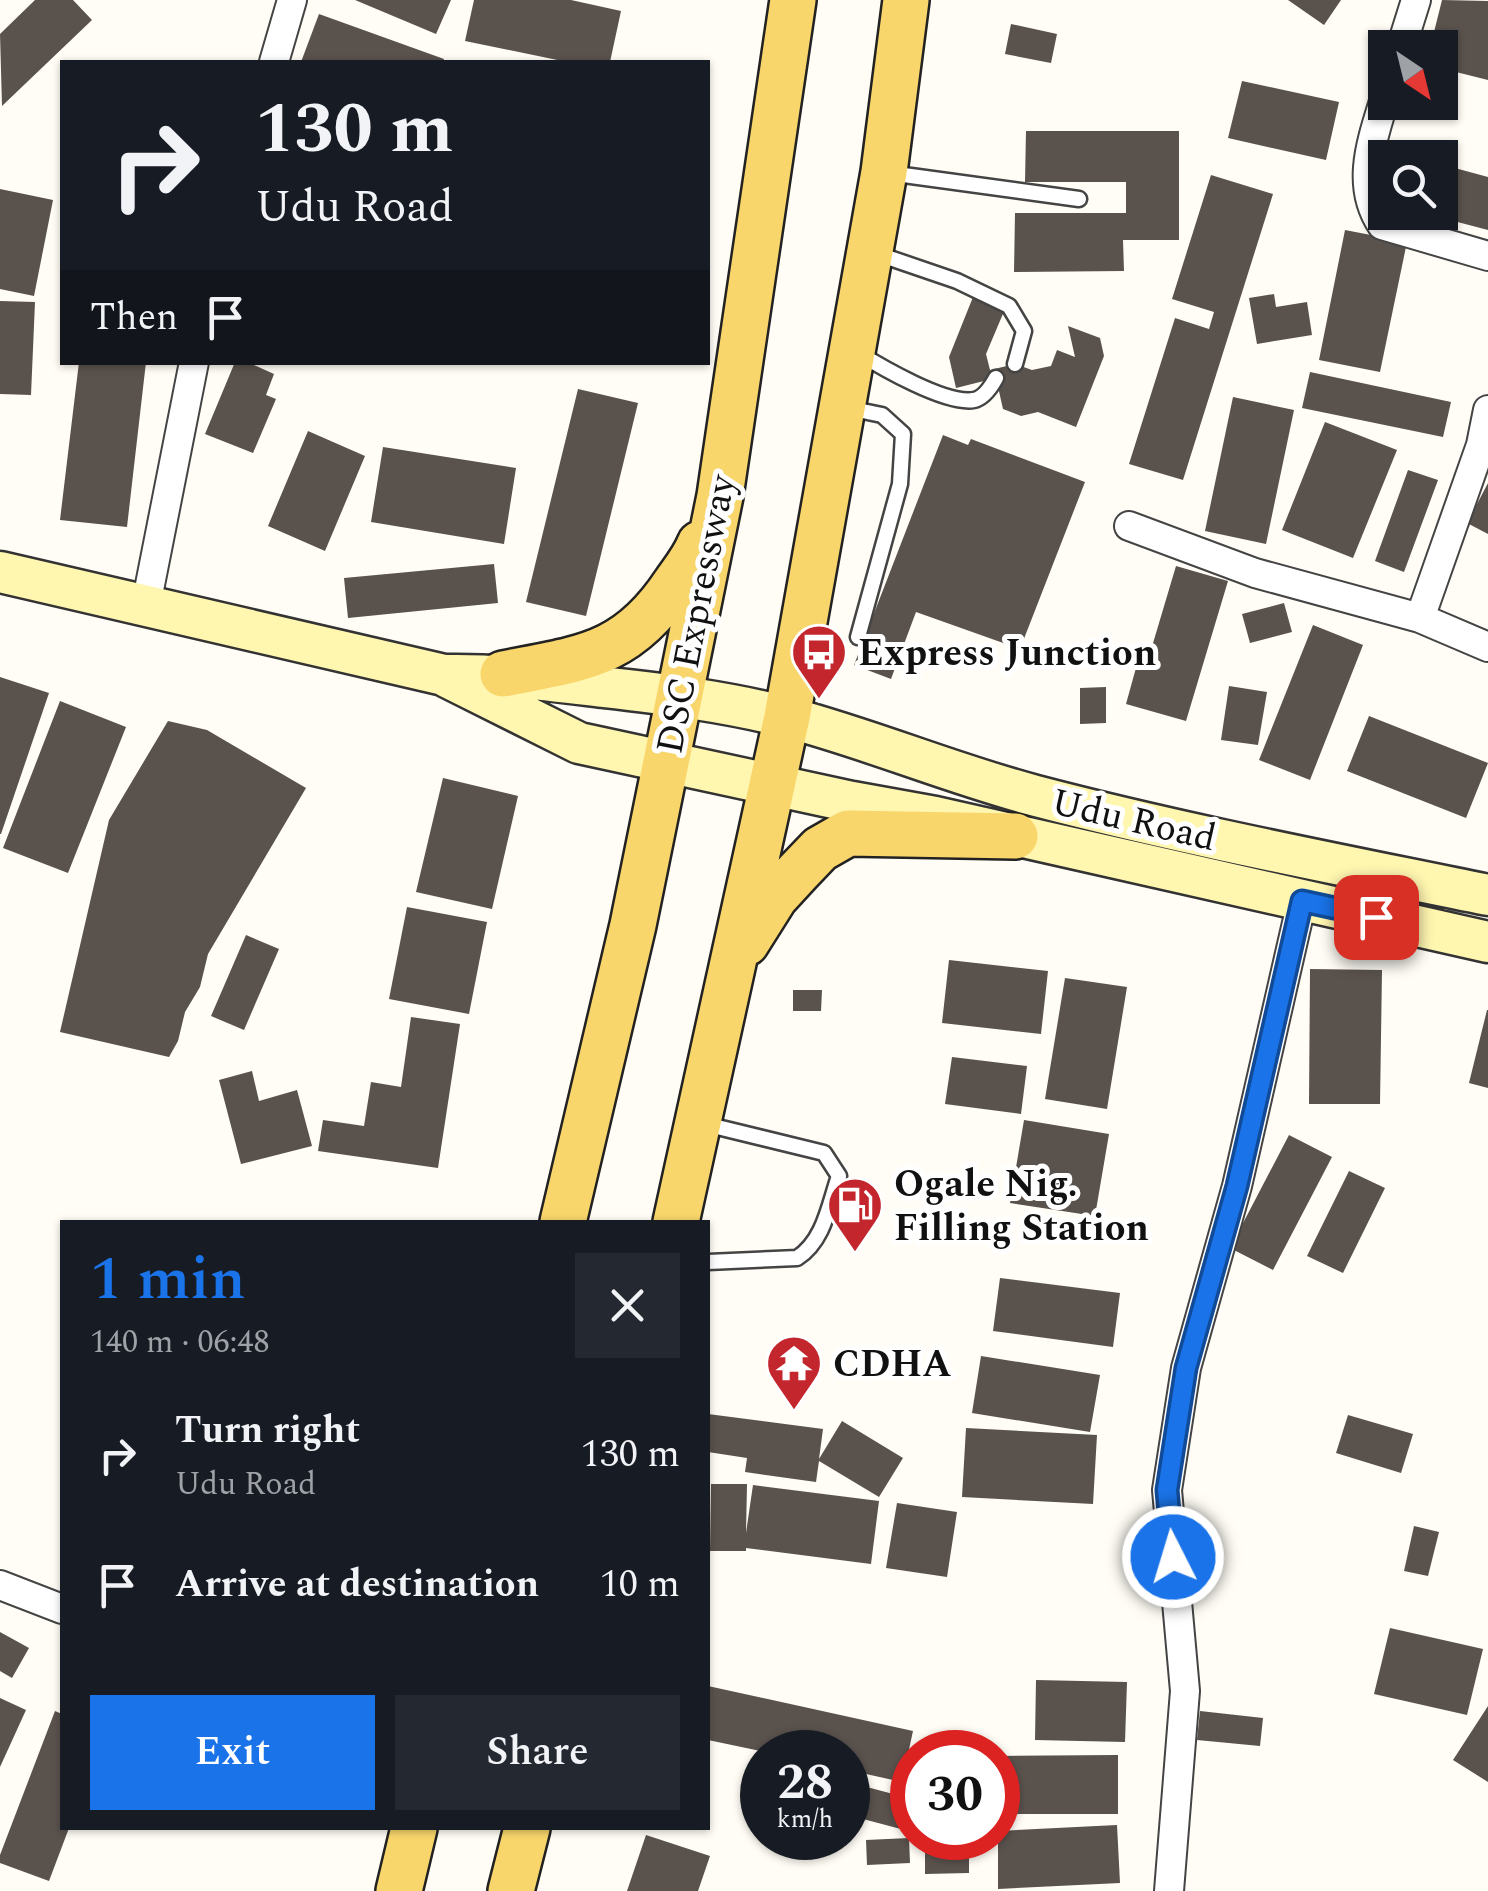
<!DOCTYPE html>
<meta charset="utf-8">
<style>
:root{--surface:#171b24;--page:#242831;--text:#f1f3f6;--muted:#9ea1a6;--accent:#1a73e8}
body{margin:0;font-family:Spectral,serif;background:var(--page);color:var(--text);height:100vh;display:flex;flex-direction:column;font-size:38px;white-space:nowrap}
*{box-sizing:border-box;margin:0}
p{font-size:32px;color:var(--muted)}
.icon{flex:none;width:55px;height:55px;fill:none;stroke:currentColor;stroke-width:2;stroke-linecap:round;stroke-linejoin:round}
.map{position:relative;flex:1;overflow:hidden}
.drawer{position:absolute;left:60px;top:1220px;width:650px;height:610px;display:flex;flex-direction:column;background:var(--surface);border-radius:0px;box-shadow:0 2px 8px #0004}
.drawer>*{flex:none}
.guide{position:absolute;left:60px;top:60px;width:650px;height:305px;border-radius:0px;box-shadow:0 2px 8px #0004;background:#171b24;color:var(--text);overflow:hidden}
.needle{width:65px;rotate:145deg}
.controls{position:absolute;left:1368px;top:30px;display:grid;gap:20px}
.controls a{display:grid;place-items:center;width:90px;height:90px;border-radius:0px;background:var(--surface);box-shadow:0 2px 8px #0004;font-size:50px}
.speed{position:absolute;left:740px;top:1730px;display:flex;gap:20px;font-size:50px;font-weight:700;text-align:center}
.speed>*{display:grid;place-content:center;width:130px;height:130px;border-radius:50%;background:var(--surface);box-shadow:0 2px 8px #0004;line-height:1}
.speed small{font-size:25px;font-weight:400}
.speed .limit{border:15px solid #d22;background:#fff;color:#111}
.pin{position:absolute;display:grid;place-items:center;width:85px;height:85px;color:#fff;margin:-42px;border-radius:20px;box-shadow:0 5px 15px #0006}
.me{position:absolute;width:110px;margin:-55px;rotate:355deg;stroke-linejoin:round;filter:drop-shadow(0 0 8px #0008)}
.turn{display:flex;align-items:center;gap:35px;height:210px;padding:0 30px;font-size:45px}
.turn .icon{width:130px;height:130px;stroke-width:2.5}
.turn b{display:block;font-size:70px;line-height:85px}
.then{display:flex;align-items:center;height:95px;padding:0 30px;background:#0003;gap:20px;font-size:38px}
.round{display:grid;place-items:center;flex:none;width:105px;height:105px;border-radius:0px;background:var(--page)}
.overview{display:flex;align-items:center;justify-content:space-between;height:170px;padding:0 30px}
h1{font-size:60px;font-weight:600;line-height:75px;color:var(--accent)}
.action{display:flex;gap:20px;margin-top:auto;padding:20px 30px}
.action a{flex:1;height:115px;border-radius:0px;background:var(--accent);color:#fff;font-size:40px;font-weight:600;line-height:115px;text-align:center}
.action a+a{background:var(--page);color:var(--text)}
ul{padding:0;list-style:none}
li{display:flex;align-items:center;gap:30px;height:130px;padding:0 30px}
li div{flex:1}
li b{display:block;font-size:38px}
li em{font-style:normal}
.map>svg:first-child{display:block}
.building{fill:#5a524d}
.lines{fill:none;stroke-linecap:round;stroke-linejoin:round}
.lane-casing{stroke:#444;stroke-width:19}
.street-casing{stroke:#444;stroke-width:32}
.secondary-casing{stroke:#333;stroke-width:45}
.primary-casing{stroke:#222;stroke-width:50}
.lane{stroke:#fff;stroke-width:14}
.street{stroke:#fff;stroke-width:28}
.secondary{stroke:#fff6b0;stroke-width:40}
.primary{stroke:#f9d66b;stroke-width:45}
.route-casing{stroke:#114b97;stroke-width:25}
.route{stroke:#1a73e8;stroke-width:18}
.labels{text-anchor:middle;stroke-width:10;stroke-linejoin:round;paint-order:stroke}
.street-label{font-size:38px;fill:#111;stroke:#fff}
.poi-label{font-size:38px;font-weight:bold;fill:#111;stroke:#fff;text-anchor:start}
</style>
<div class="map">
<svg width="1488" height="1891" viewBox="0 0 1488 1891">
<rect width="100%" height="100%" fill="#fffdf5"/>
<path class="building" d="M35,0H73L92,20L2,106L0,34Z
M355,0H451L436,34Z
M474,0H571L621,11L610,62H567L465,41Z
M1288,0H1341L1324,25Z
M1442,0L1488,1V80L1440,68V48H1430Z
M319,14L444,59L443,62H301Z
M1011,24L1057,34L1051,63L1005,54Z
M1242,81L1339,102L1326,160L1228,138Z
M1026,131H1179V240H1123L1124,271L1014,272L1015,213H1126V182H1025Z
M1440,164L1488,177V230L1427,214L1440,212Z
M1211,175L1273,194L1183,480L1129,464L1175,318L1209,329L1214,312L1172,299Z
M0,189L53,200L34,296L0,289Z
M1345,230L1407,242L1380,372L1319,360Z
M1274,294L1276,307L1307,302L1312,335L1257,344L1249,298Z
M973,297L1005,309L986,354L990,370L1015,364L1032,370L1051,366L1057,350L1075,357L1068,326L1100,338L1104,356L1076,427L1038,412L1021,416L1003,409L996,378L956,388L949,357Z
M0,301L35,302L31,395L0,394Z
M79,362H146L127,527L60,520Z
M235,362H247L274,374L266,395L276,399L253,453L205,434Z
M1310,372L1451,402L1443,437L1302,408Z
M578,389L638,403L586,616L526,602Z
M1233,397L1294,410L1266,544L1205,531Z
M1325,422L1397,450L1353,558L1282,530Z
M308,431L365,456L325,551L268,526Z
M943,435L968,445L971,439L1085,482L1020,649L916,612L891,679L854,665Z
M383,447L516,468L504,544L371,522Z
M1408,470L1438,480L1404,572L1375,561Z
M1488,483V534L1467,523Z
M494,564L498,603L348,618L344,578Z
M1176,566L1228,581L1186,721L1126,704L1139,657L1148,660Z
M1284,603L1292,632L1250,643L1242,614Z
M1313,625L1363,645L1310,780L1259,760Z
M0,677L49,693L1,834H0Z
M1229,686L1267,692L1258,745L1221,740Z
M1106,687V723L1080,724V688Z
M60,701L126,727L68,873L3,848Z
M1369,716L1488,763L1466,818L1347,771Z
M168,721L207,730L306,788L208,954L200,987L185,1012L178,1041L169,1057L60,1032L109,820Z
M443,778L518,796L492,909L416,892Z
M407,907L487,922L469,1014L389,999Z
M246,935L279,949L244,1030L211,1016Z
M949,960L1048,971L1041,1034L942,1023Z
M1310,969L1382,970L1380,1104H1309Z
M1065,978L1127,987L1107,1109L1045,1099Z
M793,990H822L821,1011H793Z
M1487,1010H1488V1088L1469,1083Z
M411,1017L460,1024L438,1168L318,1151L323,1120L364,1126L371,1082L401,1087Z
M952,1057L1027,1066L1021,1114L945,1104Z
M252,1071L259,1101L297,1090L312,1146L241,1164L219,1080Z
M1024,1120L1109,1134L1095,1216L1010,1203Z
M1289,1135L1332,1157L1273,1270L1230,1248Z
M1349,1171L1385,1188L1343,1273L1307,1256Z
M1000,1278L1120,1293L1113,1347L993,1331Z
M981,1356L1100,1375L1090,1432L972,1413Z
M708,1414L823,1429L819,1459L842,1421L903,1458L879,1497L819,1461L816,1482L745,1472L747,1458L708,1452Z
M1348,1415L1413,1434L1401,1473L1336,1453Z
M966,1428L1097,1435L1093,1504L962,1497Z
M711,1484H747L746,1533L753,1485L879,1501L871,1564L746,1548V1551H710Z
M897,1503L957,1512L947,1577L886,1568Z
M1414,1526L1439,1532L1428,1576L1404,1571Z
M1390,1628L1483,1649L1467,1715L1374,1694Z
M0,1632L29,1648L12,1678L0,1671Z
M1036,1680L1127,1682L1125,1742L1035,1740Z
M708,1686L913,1731L902,1782L848,1770V1752H765L708,1740Z
M0,1698L26,1710L0,1767Z
M1488,1706V1782L1453,1760Z
M55,1711L62,1714V1828H69L49,1881L0,1863V1855Z
M1200,1711L1263,1718L1260,1746L1197,1740Z
M925,1745L958,1746L957,1752H925Z
M1118,1755V1814H998V1756Z
M848,1782L912,1799V1832L848,1815Z
M1117,1825L1120,1883L998,1889V1831Z
M646,1835L710,1856L698,1891H627Z
M909,1838L910,1863L867,1865L866,1840Z
M925,1838H969V1873L925,1874Z"/>
<g class="lines">
<g class="lane-casing">
<path id="lane" d="M889,173L1079,199
M875,253L957,281L1009,306L1024,331L1015,364
M857,352C881,367 946,405 974,400C984,398 991,387 996,378
M848,408L882,415L903,434L900,484L858,637
M705,1124L824,1153L839,1176C829,1205 824,1241 797,1258L708,1262"/>
</g>
<g class="street-casing">
<path id="street" d="M1401,48L1416,0
M274,62L292,0
M1385,98C1372,140 1355,185 1382,225L1488,256
M1129,526L1255,573L1420,618L1488,647
M146,605L194,362
M1420,618L1481,445L1488,410
M0,1585L62,1609
M1169,1891L1185,1691L1167,1490L1186,1368L1237,1186L1302,901"/>
</g>
<g class="secondary-casing">
<path id="secondary" d="M0,572L444,675C502,674 545,680 603,687C665,694 729,702 790,718C873,740 952,774 1036,796C1185,835 1337,864 1488,895
M447,677L579,743L852,802L935,817L1488,942"/>
</g>
<g class="primary-casing">
<path id="primary" d="M503,674C583,658 627,656 675,584C684,571 694,559 700,544
M746,943L775,897L798,872L820,849L848,833L1015,836
M563,1222L633,925L720,496L793,0
M676,1222L787,717L884,172L906,0
M399,1891L414,1828
M511,1891L527,1828"/>
</g>
<use href="#lane" class="lane"/>
<use href="#street" class="street"/>
<use href="#secondary" class="secondary"/>
<use href="#primary" class="primary"/>
</g>
<g class="lines">
<g class="route-casing">
<path id="route" d="M1173,1557L1167,1490L1186,1368L1237,1186L1302,901L1376,917"/>
</g>
<use href="#route" class="route"/>
</g>
<defs>
<g id="bus-pin" transform="scale(2.875)"><path d="M0 17L-7.5 6A9.5 9.5 0 1 1 7.5 6Z" fill="#c4262e" stroke="#fff"/><path d="M-5-6H5V4H4V6H2V4H-2V6H-4V4H-5ZM-3.5-4V0h7V-4ZM-3.5 1.2v1.5H-2V1.2ZM2 1.2v1.5H3.5V1.2Z" fill="#fff"/></g>
<g id="fuel-pin" transform="scale(2.875)"><path d="M0 17L-7.5 6A9.5 9.5 0 1 1 7.5 6Z" fill="#c4262e" stroke="#fff"/><path d="M-5.5-6h7V0h2V4h1.3V-2.5L3-4.5l.8-.8L6-3V5H2.5V1h-1V6h-7ZM-4.2-4.7v3.2H.2V-4.7Z" fill="#fff"/></g>
<g id="temple-pin" transform="scale(2.875)"><path d="M0 17L-7.5 6A9.5 9.5 0 1 1 7.5 6Z" fill="#c4262e" stroke="#fff"/><path d="M0-6L5-2H3V0L6.5 2.5H4V6H1.5V3h-3V6H-4V2.5H-6.5L-3 0V-2H-5Z" fill="#fff"/></g>
</defs>
<g fill-rule="evenodd">
<use href="#bus-pin" x="819" y="652"/>
<use href="#fuel-pin" x="855" y="1205"/>
<use href="#temple-pin" x="794" y="1363"/>
</g>
<g class="labels">
<g class="street-label">
<text transform="translate(695 614) rotate(-79)" y="13">DSC Expressway</text>
<text transform="translate(1134 819) rotate(13)" y="13">Udu Road</text>
</g>
<g class="poi-label">
<text x="858" y="665">Express Junction</text>
<text x="894" y="1196">Ogale Nig.<tspan x="894" dy="44">Filling Station</tspan></text>
<text x="833" y="1376">CDHA</text>
</g>
</g>
</svg>
<div class="controls">
<a><svg class="needle" viewBox="-14 -14 28 28"><path d="M0-13l5 13h-10z" fill="#e53935"/><path d="M0 13l5-13h-10z" fill="#9ea1a6"/></svg></a>
<a><svg class="icon" aria-label="search" viewBox="0 0 24 24"><circle cx="10" cy="10" r="6"/><path d="M15 15l6 6"/></svg></a>
</div>
<div class="speed"><div>28<small>km/h</small></div><div class="limit">30</div></div>
<div class="pin" style="left:1376px;top:917px;background:#d93025"><svg class="icon" aria-label="arrive" viewBox="0 0 24 24"><path d="M6 21V4h12l-3 4 3 4H6"/></svg></div>
<svg class="me" style="left:1173px;top:1557px" viewBox="-20 -20 40 40"><circle r="17" fill="#1a73e8" stroke="#fff" stroke-width="3"/><path d="M0-11L8 9 0 5-8 9z" fill="#fff"/></svg>
<div class="guide">
<div class="turn"><svg class="icon" aria-label="right" viewBox="0 0 24 24"><path d="M7 20v-9h11M14 6l5 5-5 5"/></svg><div><b>130 m</b>Udu Road</div></div>
<div class="then">Then<svg class="icon" aria-label="arrive" viewBox="0 0 24 24"><path d="M6 21V4h12l-3 4 3 4H6"/></svg></div>
</div>
<section class="drawer">
<div class="overview"><div><h1>1 min</h1><p>140 m · 06:48</p></div><a class="round"><svg class="icon" aria-label="close" viewBox="0 0 24 24"><path d="M6 6l12 12M18 6L6 18"/></svg></a></div>
<ul>
<li><svg class="icon" aria-label="right" viewBox="0 0 24 24"><path d="M7 20v-9h11M14 6l5 5-5 5"/></svg><div><b>Turn right</b><p>Udu Road</p></div><em>130 m</em></li>
<li><svg class="icon" aria-label="arrive" viewBox="0 0 24 24"><path d="M6 21V4h12l-3 4 3 4H6"/></svg><div><b>Arrive at destination</b></div><em>10 m</em></li>
</ul>
<div class="action"><a>Exit</a><a>Share</a></div>
</section>
</div>
